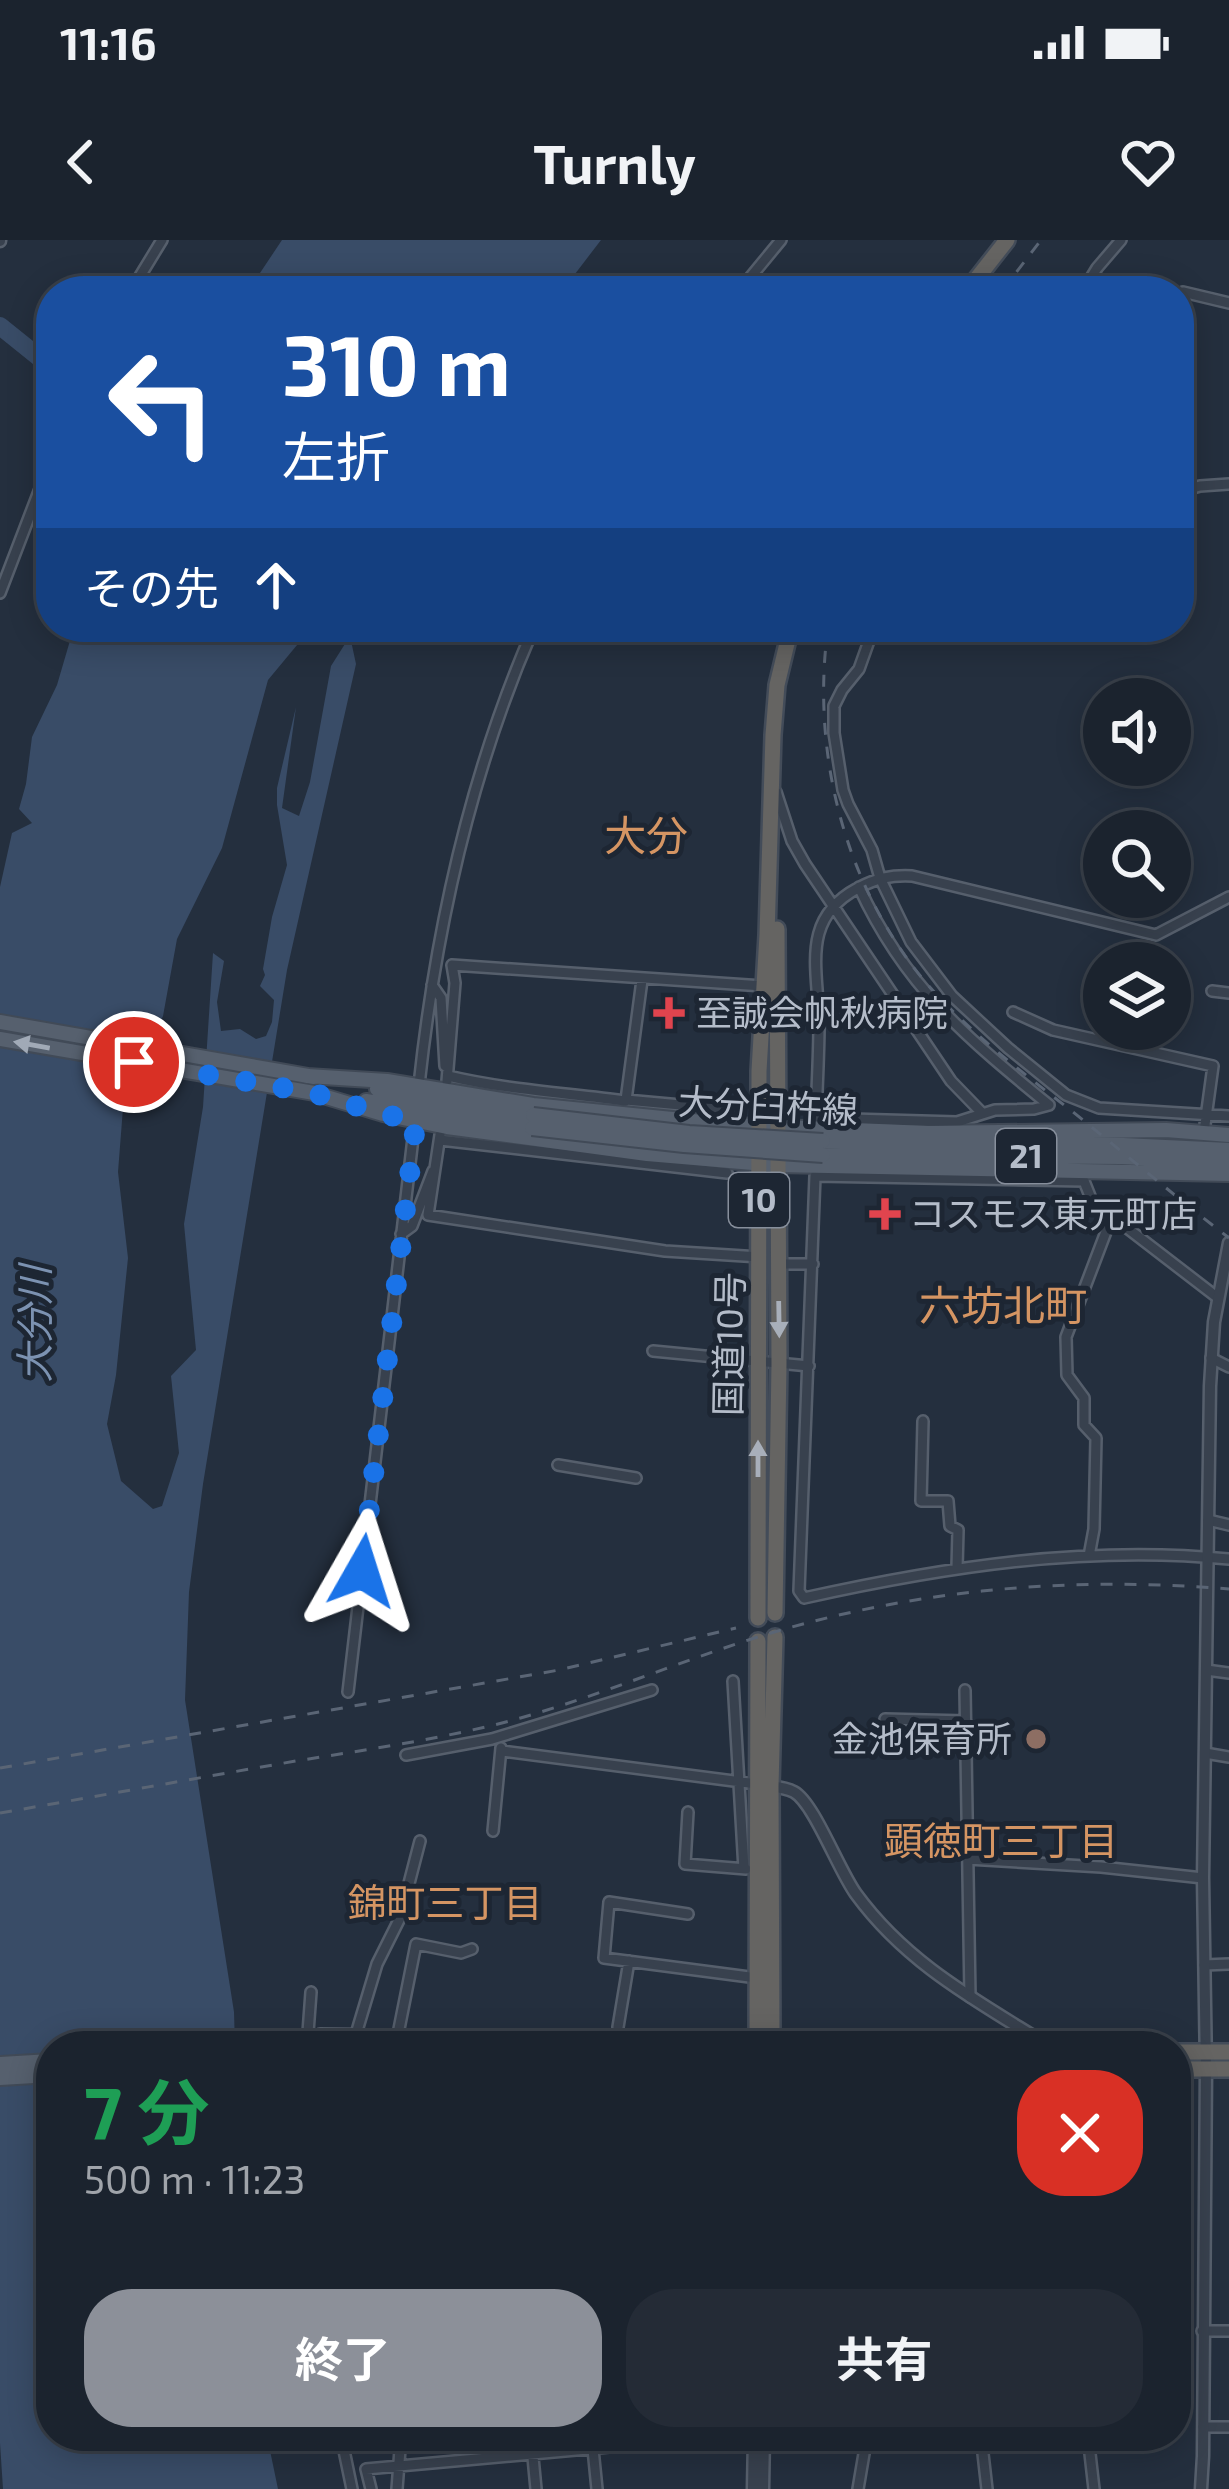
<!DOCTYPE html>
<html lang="ja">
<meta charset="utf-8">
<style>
:root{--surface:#1b232e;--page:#242b36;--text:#f1f3f6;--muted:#a0a4aa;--line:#39404a;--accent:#8c9099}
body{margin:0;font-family:"Exo 2","Noto Sans JP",sans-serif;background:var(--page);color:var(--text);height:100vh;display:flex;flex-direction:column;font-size:45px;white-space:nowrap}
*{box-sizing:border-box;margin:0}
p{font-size:39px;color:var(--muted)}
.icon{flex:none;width:66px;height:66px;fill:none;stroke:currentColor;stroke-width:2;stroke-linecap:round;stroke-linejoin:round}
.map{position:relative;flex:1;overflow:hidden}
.side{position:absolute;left:36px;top:1791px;width:1155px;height:420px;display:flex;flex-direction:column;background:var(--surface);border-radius:48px;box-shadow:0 6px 30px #0003,0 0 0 3px var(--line)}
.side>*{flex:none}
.banner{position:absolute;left:36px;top:36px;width:1158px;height:366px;border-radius:48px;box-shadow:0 6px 30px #0003,0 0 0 3px var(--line);background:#1a4fa0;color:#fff;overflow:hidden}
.fabs{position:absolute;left:1083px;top:438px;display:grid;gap:24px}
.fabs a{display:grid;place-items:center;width:108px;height:108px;border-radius:50%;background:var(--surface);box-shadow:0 6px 30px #0003,0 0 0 3px var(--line);font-size:60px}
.pin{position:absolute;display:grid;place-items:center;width:102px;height:102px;color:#fff;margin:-51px;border:6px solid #fff;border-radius:50%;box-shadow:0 3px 12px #0007}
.me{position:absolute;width:132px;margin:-66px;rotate:6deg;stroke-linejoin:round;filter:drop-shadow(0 0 9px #0008)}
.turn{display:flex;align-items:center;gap:42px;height:252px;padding:0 48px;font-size:54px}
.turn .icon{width:156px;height:156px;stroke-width:2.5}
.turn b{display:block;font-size:84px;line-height:102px}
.then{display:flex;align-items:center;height:114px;padding:0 48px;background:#0003;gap:24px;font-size:45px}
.round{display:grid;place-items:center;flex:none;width:126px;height:126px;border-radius:48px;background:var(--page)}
.head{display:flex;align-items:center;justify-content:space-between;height:204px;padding:0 48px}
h1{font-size:72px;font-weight:700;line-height:90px;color:#1e9e55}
.action{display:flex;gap:24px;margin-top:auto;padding:24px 48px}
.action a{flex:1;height:138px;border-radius:48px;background:var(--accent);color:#fff;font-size:48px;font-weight:700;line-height:138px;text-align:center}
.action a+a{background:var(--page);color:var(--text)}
.status{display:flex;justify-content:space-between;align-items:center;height:84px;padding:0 60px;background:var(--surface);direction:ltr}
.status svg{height:33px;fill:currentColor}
header{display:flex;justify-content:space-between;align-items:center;height:156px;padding:0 48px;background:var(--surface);font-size:54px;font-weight:700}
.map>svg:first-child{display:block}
.water{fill:#394c67}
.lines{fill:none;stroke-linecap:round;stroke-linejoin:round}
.river{stroke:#394c67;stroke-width:18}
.minor-casing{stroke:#565f6c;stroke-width:14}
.tertiary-casing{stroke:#565f6c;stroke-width:15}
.primary-casing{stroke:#414a57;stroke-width:18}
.trunk-casing{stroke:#434c59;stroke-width:20}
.minor{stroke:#38414e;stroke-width:9}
.tertiary{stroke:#38414e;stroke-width:10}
.primary{stroke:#56606e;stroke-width:14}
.trunk{stroke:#656462;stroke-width:15}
.rail{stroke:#5a6575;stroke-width:3;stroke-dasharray:12 12;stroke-linecap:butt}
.primary-bridge-casing{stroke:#414a57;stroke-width:18;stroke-linecap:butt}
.primary-bridge{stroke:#56606e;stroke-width:14}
.oneway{fill:#a1aab7}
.oneway2{fill:#a8afba}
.route{stroke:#1a73e8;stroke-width:21;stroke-dasharray:0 37.8}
.health-dot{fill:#e0444e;stroke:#1d2633;stroke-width:4.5}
.education-dot{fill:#8d6e63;stroke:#1d2633;stroke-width:4.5}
.labels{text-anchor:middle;stroke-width:10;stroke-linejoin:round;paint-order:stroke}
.shield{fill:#1d2633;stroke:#878f9c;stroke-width:3}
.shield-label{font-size:33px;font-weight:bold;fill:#b4bcc9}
.poi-label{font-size:36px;fill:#b4bcc9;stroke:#1d2633;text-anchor:start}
.street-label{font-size:36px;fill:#b4bcc9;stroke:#1d2633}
.water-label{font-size:39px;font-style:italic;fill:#7c92b1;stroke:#1d2633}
.neighbourhood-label{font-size:39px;fill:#d59563;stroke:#1d2633}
.quarter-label{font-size:42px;fill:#d59563;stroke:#1d2633}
</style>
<div class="status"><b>11:16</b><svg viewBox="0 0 49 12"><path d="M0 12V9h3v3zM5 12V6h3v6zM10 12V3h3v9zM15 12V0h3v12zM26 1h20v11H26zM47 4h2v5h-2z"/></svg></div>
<header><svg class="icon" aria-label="back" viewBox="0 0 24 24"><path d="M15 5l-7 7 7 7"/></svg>Turnly<svg class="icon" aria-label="heart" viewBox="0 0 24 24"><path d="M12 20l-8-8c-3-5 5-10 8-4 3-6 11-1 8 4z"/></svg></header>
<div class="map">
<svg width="1229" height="2249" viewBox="0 0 1229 2249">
<rect width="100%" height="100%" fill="#242f3e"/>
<path class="water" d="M282,0H601L562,51H248Z
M74,387H312L268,440L222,608L177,699L163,776L123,868L118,932L128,1018L116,1135L107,1184L121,1241L153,1269L162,1266L179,1213L171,1136L196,1110L184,984L203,867L213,713L224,721L217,762L221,791L240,789L256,799L266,796L272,782L274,760L260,746L265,735L263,729L272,677L287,625L277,565V548L296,467L282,568L299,576L310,542L331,426L350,396L356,424L287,730L203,1244L189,1352L185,1460L234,1772L235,1806H51V2196H267L278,2249H3L0,2203V647L12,593L32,583L19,569L26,544L32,497L57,445Z"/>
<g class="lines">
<path class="river" d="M0,86L51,127"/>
<g class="minor-casing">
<path id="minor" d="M131,51L162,0
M739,51L781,0
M1083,51L1097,28L1121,0
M1183,52L1229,63
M1179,252L1200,246L1229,244
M0,353L51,220
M874,387L859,429L842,450L834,466V493L843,550L848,564L872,610L880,638L911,702L952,756L1008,808L1066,855L1099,868L1229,876
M776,552L792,601L805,624L951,841L982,873
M859,647C905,747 967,798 1049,865
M642,740L626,860L725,869
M432,745L441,758L445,826
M1212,751L1229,753
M1013,772L1053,790L1213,826L1204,892
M448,836C507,850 567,853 626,861
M447,841L455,743L452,725L763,746
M419,845C436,687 470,533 534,387
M1049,865L1034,869L995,870L957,882L816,878C817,846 819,814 819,783C818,728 800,679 858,648C877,638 891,635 912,636L1156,695L1229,657
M440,895L428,975L665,1011L760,1017
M440,900L727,933
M401,994L412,986L433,931
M778,1024H813
M1218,1058L1092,961L1084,941L815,936L799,1351L804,1358C944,1327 1085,1305 1229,1319
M653,1111L809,1126
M1211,1118L1229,1127
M923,1181L921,1261H948L950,1286L958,1290L957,1328
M558,1225L636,1238
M1208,1280L1229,1285
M1089,1316L1094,1289L1096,1198L1084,1185V1158L1067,1135L1066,1097L1112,976
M1206,1430L1229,1433
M733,1441L744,1629
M965,1450L970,1757
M348,1452L415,881
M885,1479L966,1481
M502,1511L757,1544
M1205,1513L1229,1517
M406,1515L492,1499L652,1450
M688,1572L685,1624L746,1629
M493,1591L501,1508
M968,1619L1101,1627L1203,1638
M688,1674L609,1662L604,1718L757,1738
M1204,1725L1229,1724
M320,1794L486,1796L503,1806
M356,1794L377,1724L400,1678L420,1601
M398,1794L416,1704L461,1713L472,1709
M307,1806L311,1752
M618,1806V1787L629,1721
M1202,2091H1229
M1203,2187H1229
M341,2196L352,2249
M531,2196L536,2249
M981,2196L987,2249
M1088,2196L1094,2249
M593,2209L597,2249
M371,2249L366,2229L686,2200
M397,2249L401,2196
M858,2249L867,2196"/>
</g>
<g class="tertiary-casing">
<path id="tertiary" d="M0,1V0
M767,1546C776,1547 785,1547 794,1552C814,1563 839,1631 856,1654C905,1721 970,1757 1038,1799L1044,1806
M753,2249L754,2196
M763,2249L764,2196
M1201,2249L1203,2216L1206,1829L1203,1638L1210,1146L1214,1082L1229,1003"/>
</g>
<g class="primary-casing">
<path id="primary" d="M0,782L314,837
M0,799L320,854
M307,836L387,841L533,865L732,885L928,893L1166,890L1229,895
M377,849L533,875
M313,853L383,874L447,887L647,914L777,925L1229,934
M366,861L532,888
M823,901L1123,905L1229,910
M823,915L1122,917L1229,923
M0,1824L51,1821
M0,1838L51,1835"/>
</g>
<g class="trunk-casing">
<path id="trunk" d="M967,51L1007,0
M775,1373L779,1124L777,689
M758,1378L759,831L767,695L773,495L777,445L791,387
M757,1806L758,1401
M772,1806L771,1546L775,1397
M1176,1812H1229
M1176,1829H1229"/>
</g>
<use href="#minor" class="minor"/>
<use href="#tertiary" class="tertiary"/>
<use href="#primary" class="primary"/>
<use href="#trunk" class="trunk"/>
<path class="rail" d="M1002,51L1041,0
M828,387C812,505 840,628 911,724C952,779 1019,830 1073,872C1125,914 1176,957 1229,998
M0,1528L559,1430L736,1388
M0,1573C99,1556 197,1538 296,1521C365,1510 434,1500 502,1483C590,1460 674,1423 761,1396C915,1349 1068,1336 1229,1349"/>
<g class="primary-bridge-casing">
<path id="primary-bridge" d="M533,875L689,893L823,901
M532,888L684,905L823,915"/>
</g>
<use href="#primary-bridge" class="primary-bridge"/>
</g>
<defs><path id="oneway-solid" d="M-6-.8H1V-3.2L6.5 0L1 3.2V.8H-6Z" transform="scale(3)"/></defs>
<use class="oneway" href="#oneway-solid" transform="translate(32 805) rotate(-170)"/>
<g class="oneway2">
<use href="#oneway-solid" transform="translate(779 1079) rotate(89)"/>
<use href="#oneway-solid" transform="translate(758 1219) rotate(-90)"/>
</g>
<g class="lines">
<path class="route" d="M134,822L313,853L383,874L416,881L362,1331"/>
</g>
<g class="health-dot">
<path d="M663 755h12v12h12v12h-12v12h-12v-12h-12v-12h12z"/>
<path d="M879 956h12v12h12v12h-12v12h-12v-12h-12v-12h12z"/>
</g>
<circle class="education-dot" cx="1036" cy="1499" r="12"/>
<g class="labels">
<g class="shield">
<rect x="996" y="889" width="60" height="54" rx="9"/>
<rect x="729" y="933" width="60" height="54" rx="9"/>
</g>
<g class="shield-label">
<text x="1026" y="928">21</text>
<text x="759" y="972">10</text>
</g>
<g class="poi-label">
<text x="696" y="786">至誠会帆秋病院</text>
<text x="909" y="987">コスモス東元町店</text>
<text x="1012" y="1512" text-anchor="end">金池保育所</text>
</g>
<g class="street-label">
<text transform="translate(768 866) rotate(3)" y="13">大分臼杵線</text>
<text transform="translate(729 1104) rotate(-89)" y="13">国道10号</text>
</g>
<g class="water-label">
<text transform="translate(35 1084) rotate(-90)" y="14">大分川</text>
</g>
<g class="neighbourhood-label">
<text x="1001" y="1615">顕徳町三丁目</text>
<text x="445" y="1677">錦町三丁目</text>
</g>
<g class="quarter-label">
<text x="646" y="611">大分</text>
<text x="1003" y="1081">六坊北町</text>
</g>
</g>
</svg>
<div class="fabs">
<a><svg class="icon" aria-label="sound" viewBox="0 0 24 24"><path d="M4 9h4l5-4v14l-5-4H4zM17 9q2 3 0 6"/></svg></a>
<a><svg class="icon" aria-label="search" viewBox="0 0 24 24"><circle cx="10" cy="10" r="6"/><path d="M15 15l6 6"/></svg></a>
<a><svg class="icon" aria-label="layers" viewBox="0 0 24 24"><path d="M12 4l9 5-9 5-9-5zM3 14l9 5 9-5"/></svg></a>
</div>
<div class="pin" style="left:134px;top:822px;background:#d93025"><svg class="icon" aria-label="arrive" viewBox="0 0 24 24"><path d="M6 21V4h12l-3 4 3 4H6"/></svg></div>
<svg class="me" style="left:362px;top:1331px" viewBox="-20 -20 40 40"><path d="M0-17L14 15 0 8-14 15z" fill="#1a73e8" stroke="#fff" stroke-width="4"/></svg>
<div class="banner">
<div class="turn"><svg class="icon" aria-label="left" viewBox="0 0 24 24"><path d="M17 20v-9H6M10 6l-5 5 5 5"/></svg><div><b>310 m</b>左折</div></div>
<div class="then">その先<svg class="icon" aria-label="ahead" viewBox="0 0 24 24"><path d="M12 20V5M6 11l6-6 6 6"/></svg></div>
</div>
<section class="side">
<div class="head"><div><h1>7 分</h1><p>500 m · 11:23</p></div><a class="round" style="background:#d93025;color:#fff"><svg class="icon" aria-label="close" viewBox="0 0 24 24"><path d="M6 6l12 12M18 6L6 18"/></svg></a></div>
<div class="action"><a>終了</a><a>共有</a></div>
</section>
</div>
